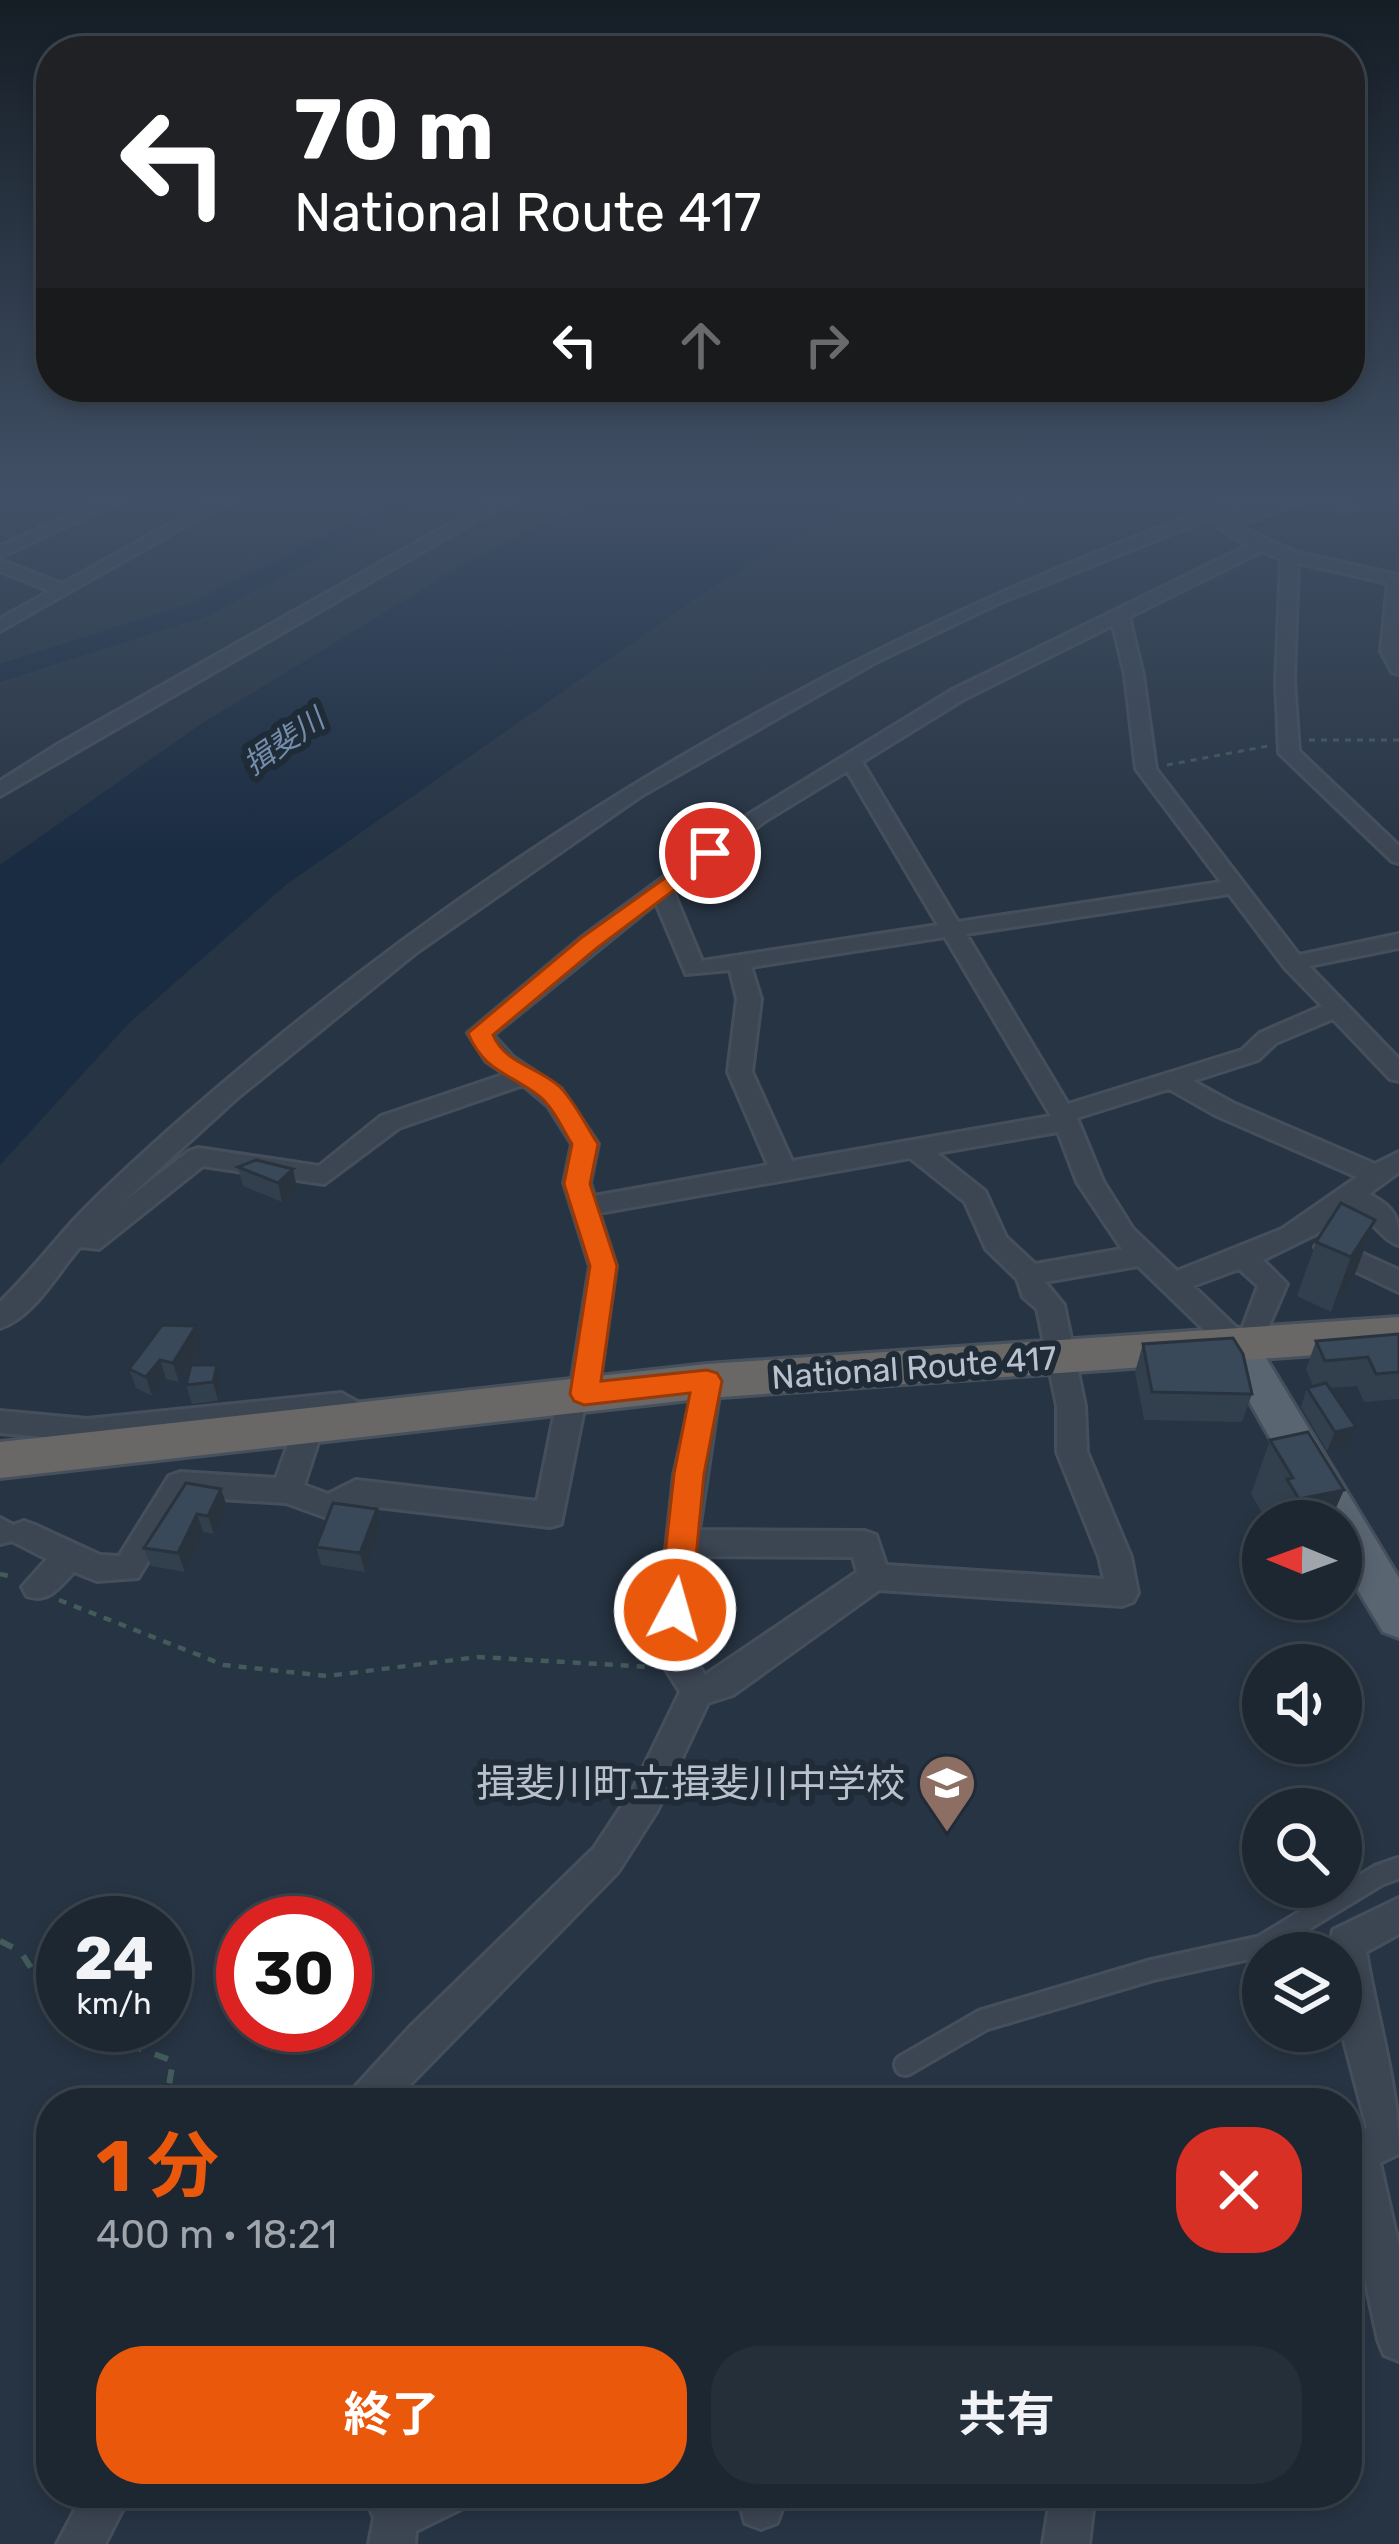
<!DOCTYPE html>
<html lang="ja">
<meta charset="utf-8">
<style>
:root{--surface:#1d2732;--page:#252f3a;--text:#f1f3f6;--muted:#a0a5ac;--line:#3b444d;--accent:#ea580c}
body{margin:0;font-family:Rubik,"Noto Sans JP",sans-serif;background:var(--page);color:var(--text);height:100vh;display:flex;flex-direction:column;font-size:45px;white-space:nowrap}
*{box-sizing:border-box;margin:0}
p{font-size:39px;color:var(--muted)}
.icon{flex:none;width:66px;height:66px;fill:none;stroke:currentColor;stroke-width:2;stroke-linecap:round;stroke-linejoin:round}
.map{position:relative;flex:1;overflow:hidden}
.side{position:absolute;left:36px;top:2088px;width:1326px;height:420px;display:flex;flex-direction:column;background:var(--surface);border-radius:48px;box-shadow:0 6px 18px #0003,0 0 0 3px var(--line)}
.side>*{flex:none}
.guide{position:absolute;left:36px;top:36px;width:1329px;height:366px;border-radius:48px;box-shadow:0 6px 18px #0003,0 0 0 3px var(--line);background:#202124;color:#fff;overflow:hidden}
.needle{width:78px;rotate:271deg}
.buttons{position:absolute;left:1242px;top:1500px;display:grid;gap:24px}
.buttons a{display:grid;place-items:center;width:120px;height:120px;border-radius:50%;background:var(--surface);box-shadow:0 6px 18px #0003,0 0 0 3px var(--line);font-size:60px}
.speed{position:absolute;left:36px;top:1896px;display:flex;gap:24px;font-size:60px;font-weight:700;text-align:center}
.speed>*{display:grid;place-content:center;width:156px;height:156px;border-radius:50%;background:var(--surface);box-shadow:0 6px 18px #0003,0 0 0 3px var(--line);line-height:1}
.speed small{font-size:30px;font-weight:400}
.speed .limit{border:18px solid #d22;background:#fff;color:#111}
.pin{position:absolute;display:grid;place-items:center;width:102px;height:102px;color:#fff;margin:-51px;border:6px solid #fff;border-radius:50%;box-shadow:0 3px 12px #0007}
.me{position:absolute;width:132px;margin:-66px;rotate:6deg;stroke-linejoin:round;filter:drop-shadow(0 0 9px #0008)}
.turn{display:flex;align-items:center;gap:42px;height:252px;padding:0 60px;font-size:54px}
.turn .icon{width:156px;height:156px;stroke-width:2.5}
.turn b{display:block;font-size:84px;line-height:102px}
.lanes{display:flex;align-items:center;height:114px;padding:0 60px;background:#0003;justify-content:center;gap:60px;direction:ltr}
.lanes .off{opacity:.35}
.round{display:grid;place-items:center;flex:none;width:126px;height:126px;border-radius:48px;background:var(--page)}
.headline{display:flex;align-items:center;justify-content:space-between;height:204px;padding:0 60px}
h1{font-size:72px;font-weight:700;line-height:90px;color:var(--accent)}
.primary-button{display:flex;gap:24px;margin-top:auto;padding:24px 60px}
.primary-button a{flex:1;height:138px;border-radius:48px;background:var(--accent);color:#fff;font-size:48px;font-weight:700;line-height:138px;text-align:center}
.primary-button a+a{background:var(--page);color:var(--text)}
.map>svg:first-child{display:block}
.water{fill:#1a2c41}
.lines{fill:none;stroke-linecap:round;stroke-linejoin:round}
.stream{stroke:#1a2c41;stroke-width:4.5}
.river{fill:#1a2c41;fill-rule:evenodd}
.service-casing{stroke:#454f5c;stroke-width:26}
.minor-casing{stroke:#454f5c;stroke-width:6}
.primary-casing{stroke:#454f5c;stroke-width:6}
.trunk-casing{stroke:#46515d;stroke-width:6}
.path-far2{stroke:#435b5b;stroke-width:3;stroke-dasharray:6 6;stroke-linecap:butt}
.path-far1{stroke:#435b5b;stroke-width:4.5;stroke-dasharray:8 8;stroke-linecap:butt}
.path{stroke:#435b5b;stroke-width:6;stroke-dasharray:14 14;stroke-linecap:butt}
.service{stroke:#3c4653;stroke-width:20}
.minor{fill:#3c4653;fill-rule:evenodd}
.primary{fill:#5a6572;fill-rule:evenodd}
.trunk{fill:#696866;fill-rule:evenodd}
.wall{fill:#323f4d}
.shaded-wall{fill:#29333e}
.building{fill:#3a4959;stroke:#29333e;stroke-width:3}
.route{fill:#ea580c;stroke:#983908;stroke-width:3}
.labels{text-anchor:middle;stroke-width:12;stroke-linejoin:round;paint-order:stroke}
.far-water-label{font-size:30px;font-style:italic;fill:#738daa;stroke:#202b38}
.street-label{font-size:33px;fill:#b9c1cc;stroke:#202b38}
.near-poi-label{font-size:39px;fill:#b9c1cc;stroke:#202b38;text-anchor:end}
</style>
<div class="map">
<svg width="1399" height="2544" viewBox="0 0 1399 2544">
<rect width="100%" height="100%" fill="#273443"/>
<path class="water" d="M602,499H858L708,590L287,884L128,1024L0,1165V865L201,724L481,554Z"/>
<g class="lines">
<path class="stream" d="M1235,530L1332,499"/>
<path class="river" d="M398,499H429L210,615L0,682V664L190,603Z"/>
<g class="service-casing">
<path id="service" d="M905,2065L983,2020L1152,1970L1262,1946L1379,1875L1399,1868"/>
</g>
<g class="minor-casing">
<path id="minor" d="M106,499H126L0,557V546Z
M214,499H233L0,631V619L50,591L0,571V560L62,584Z
M494,499H513L0,796V781L60,743Z
M1237,499H1259L1001,602L878,661L641,796L417,952L236,1099L122,1203L189,1151L198,1148L319,1166L381,1116L505,1074L486,1061L468,1033L581,938L751,813L952,690L1247,546L1219,528V522L1290,499H1313L1238,526L1295,552L1399,575V674L1392,672L1381,651L1388,583L1298,563L1294,681L1299,751L1399,846V863L1392,861L1279,753L1276,681L1281,559L1262,551L1129,617L1143,675L1156,769L1299,955L1399,934V948L1309,966L1399,1059V1081L1390,1079L1333,1019L1276,1043L1258,1060L1193,1081L1233,1103L1375,1164L1399,1152V1172L1369,1194C1395,1208 1399,1216 1399,1245C1383,1241 1371,1218 1352,1208L1316,1234L1263,1260L1287,1284L1268,1328L1272,1345L1268,1352L1228,1353L1138,1266L1045,1282L1064,1305L1085,1406L1087,1452L1131,1557L1138,1593L1133,1602L1122,1606L879,1590L733,1695L708,1703L657,1811L618,1872L392,2103H348L353,2089L410,2027L594,1848L633,1789L680,1692L655,1652L674,1475L697,1373H717L721,1381L699,1530L865,1531L876,1535L886,1565L1104,1579L1099,1557L1057,1452V1406L1037,1309L1023,1297L1017,1279L986,1249L965,1202L910,1158L599,1213L616,1266L598,1393L594,1401L585,1404L561,1524L550,1527L360,1505L330,1519L286,1503L188,1497L138,1578L97,1581L74,1572C60,1586 49,1604 27,1596L22,1587L47,1559L12,1541L0,1544V1518L13,1525L24,1521L35,1525L100,1555L119,1556L169,1476L180,1472L276,1478L298,1417L87,1441L0,1433V1411L87,1419L341,1393L372,1410L377,1418L372,1426L362,1429L336,1415H317L324,1424L304,1485L328,1494L356,1480L537,1501L558,1396L562,1388L571,1385L590,1266L564,1183L572,1144L548,1106L523,1085L399,1128L324,1184L203,1166L99,1249L80,1247C57,1273 34,1317 0,1328V1302C26,1277 49,1248 73,1221C106,1186 143,1153 179,1121C497,842 838,641 1237,499ZM1113,625L1125,675L1136,769L1221,882L958,922L862,762L966,698ZM847,771L938,925L702,961L673,891L765,821ZM1229,894L1285,968L1322,1006L1260,1033L1242,1050L1068,1104L966,934ZM656,903L686,974L730,970L737,999L728,1072L768,1165L594,1196L590,1183L598,1144L594,1138L561,1089L513,1057L493,1035ZM945,937L1051,1116L792,1161L752,1072L761,999L751,967ZM1169,1089L1215,1115L1357,1177L1282,1229L1177,1271L1133,1229L1103,1181L1077,1118ZM1058,1132L1077,1182L1122,1249L1035,1264L1006,1237L985,1191L937,1153ZM1239,1269L1258,1286L1241,1332L1193,1286ZM696,1556L853,1557L857,1572L705,1675L687,1649Z
M1320,499H1340L1357,509L1343,512Z
M1328,1238L1399,1270V1292L1319,1254L1315,1247L1319,1240Z
M1399,1898V1934L1366,1952C1377,2019 1399,2086 1399,2154L1380,2163L1399,2247V2361L1384,2355L1378,2340L1347,2195V2137L1367,2128L1341,2029V1953H1329L1333,1930Z
M84,2493H131L105,2544H57Z
M364,2493H467L461,2509L416,2531L415,2544H369L374,2518Z
M737,2493H781L783,2507L777,2523L761,2529L745,2523Z
M1051,2493H1095L1089,2544H1043Z"/>
</g>
<g class="primary-casing">
<path id="primary" d="M1238,1331L1252,1335L1399,1578V1638L1383,1632L1341,1562V1521H1317L1218,1346L1224,1335Z"/>
</g>
<g class="trunk-casing">
<path id="trunk" d="M1399,1317V1349L707,1398L0,1478V1442L707,1364Z"/>
</g>
<path class="path-far2" d="M1309,740H1399
M1167,765L1268,746"/>
<path class="path-far1" d="M0,1574L13,1577
M59,1600L224,1665L327,1676L478,1657L651,1667"/>
<path class="path" d="M0,1941L20,1951L63,2017
M76,2025L173,2061L166,2103"/>
<use href="#service" class="service"/>
<use href="#minor" class="minor"/>
<use href="#primary" class="primary"/>
<use href="#trunk" class="trunk"/>
</g>
<path class="wall" d="M238,1167L297,1188L282,1202L243,1186Z
M1375,1220L1355,1274L1331,1312L1297,1296L1316,1242Z
M1399,1334V1399L1364,1402L1357,1386L1330,1388L1356,1427L1349,1446L1327,1451L1301,1407L1307,1388L1313,1386L1306,1369L1316,1341Z
M1143,1344L1252,1394L1242,1422L1144,1420L1135,1372Z
M201,1345L179,1382L166,1379L152,1396L136,1388L129,1369Z
M191,1365L222,1384L218,1401L192,1404L186,1385Z
M1270,1440L1330,1521H1267L1251,1494Z
M221,1489L227,1507L214,1534L203,1532L185,1572L151,1566L144,1548Z
M377,1509L380,1528L365,1572L321,1565L316,1547Z"/>
<path class="shaded-wall" d="M293,1169L297,1188L282,1202L278,1183Z
M1375,1220L1355,1274L1331,1312L1351,1257Z
M196,1326L201,1345L179,1382L173,1363Z
M160,1360L166,1379L152,1396L146,1377Z
M217,1365L222,1384L218,1401L213,1382Z
M1356,1427L1349,1446L1327,1451L1335,1432Z
M221,1489L227,1507L214,1534L208,1516Z
M1344,1490L1330,1521H1290L1299,1499Z
M377,1509L380,1528L365,1572L360,1553Z
M197,1514L203,1532L185,1572L178,1553Z"/>
<path class="building" d="M256,1160L293,1169L278,1183L238,1167Z
M1341,1203L1375,1220L1351,1257L1316,1242Z
M162,1325L196,1326L173,1363L160,1360L146,1377L129,1369Z
M1399,1334V1372L1376,1374L1368,1357L1325,1361L1316,1341Z
M1233,1338L1243,1354L1252,1394L1152,1392L1143,1344Z
M191,1365H217L213,1382L186,1385Z
M1326,1383L1356,1427L1335,1432L1307,1388Z
M1308,1432L1344,1490L1299,1499L1287,1479L1293,1478L1270,1440Z
M186,1483L221,1489L208,1516L197,1514L178,1553L144,1548Z
M333,1503L377,1509L360,1553L316,1547Z"/>
<linearGradient id="sky" x2="0" y2="1"><stop stop-color="#151d25"/><stop offset="0.58" stop-color="#415066"/><stop offset="1" stop-color="#415066" stop-opacity="0"/></linearGradient>
<rect width="1399" height="855" fill="url(#sky)"/>
<path class="route" d="M710,846L718,848V857L597,948L493,1035C505,1064 539,1067 560,1087C575,1102 586,1126 598,1144L590,1184L617,1266L601,1381L707,1370L717,1373L722,1381L704,1474L691,1610L686,1620L675,1624L664,1620L659,1610L674,1474L690,1393L584,1405L574,1401L570,1394L590,1266L564,1184L572,1144C563,1130 553,1107 539,1096C510,1073 484,1072 468,1033L581,938Z"/>
<defs>
<g id="school-pin" transform="scale(3)"><path d="M0 17L-7.5 6A9.5 9.5 0 1 1 7.5 6Z" fill="#8d6e63" stroke="#202b38"/><path d="M0-5L7-2L0 1L-7-2ZM-4 1L0 2.5L4 1V4Q0 6-4 4Z" fill="#fff"/></g>
</defs>
<g fill-rule="evenodd">
<use href="#school-pin" x="947" y="1783"/>
</g>
<g class="labels">
<g class="far-water-label">
<text transform="translate(284 742) rotate(-35)" y="10">揖斐川</text>
</g>
<g class="street-label">
<text transform="translate(914 1367) rotate(-4)" y="12">National Route 417</text>
</g>
<g class="near-poi-label">
<text x="905" y="1797">揖斐川町立揖斐川中学校</text>
</g>
</g>
</svg>
<div class="buttons">
<a><svg class="needle" viewBox="-14 -14 28 28"><path d="M0-13l5 13h-10z" fill="#e53935"/><path d="M0 13l5-13h-10z" fill="#a0a5ac"/></svg></a>
<a><svg class="icon" aria-label="sound" viewBox="0 0 24 24"><path d="M4 9h4l5-4v14l-5-4H4zM17 9q2 3 0 6"/></svg></a>
<a><svg class="icon" aria-label="search" viewBox="0 0 24 24"><circle cx="10" cy="10" r="6"/><path d="M15 15l6 6"/></svg></a>
<a><svg class="icon" aria-label="layers" viewBox="0 0 24 24"><path d="M12 4l9 5-9 5-9-5zM3 14l9 5 9-5"/></svg></a>
</div>
<div class="speed"><div>24<small>km/h</small></div><div class="limit">30</div></div>
<div class="pin" style="left:710px;top:853px;background:#d93025"><svg class="icon" aria-label="arrive" viewBox="0 0 24 24"><path d="M6 21V4h12l-3 4 3 4H6"/></svg></div>
<svg class="me" style="left:675px;top:1610px" viewBox="-20 -20 40 40"><circle r="17" fill="#ea580c" stroke="#fff" stroke-width="3"/><path d="M0-11L8 9 0 5-8 9z" fill="#fff"/></svg>
<div class="guide">
<div class="turn"><svg class="icon" aria-label="left" viewBox="0 0 24 24"><path d="M17 20v-9H6M10 6l-5 5 5 5"/></svg><div><b>70 m</b>National Route 417</div></div>
<div class="lanes"><svg class="icon" aria-label="left" viewBox="0 0 24 24"><path d="M17 20v-9H6M10 6l-5 5 5 5"/></svg><svg class="icon off" aria-label="ahead" viewBox="0 0 24 24"><path d="M12 20V5M6 11l6-6 6 6"/></svg><svg class="icon off" aria-label="right" viewBox="0 0 24 24"><path d="M7 20v-9h11M14 6l5 5-5 5"/></svg></div>
</div>
<section class="side">
<div class="headline"><div><h1>1 分</h1><p>400 m · 18:21</p></div><a class="round" style="background:#d93025;color:#fff"><svg class="icon" aria-label="close" viewBox="0 0 24 24"><path d="M6 6l12 12M18 6L6 18"/></svg></a></div>
<div class="primary-button"><a>終了</a><a>共有</a></div>
</section>
</div>
